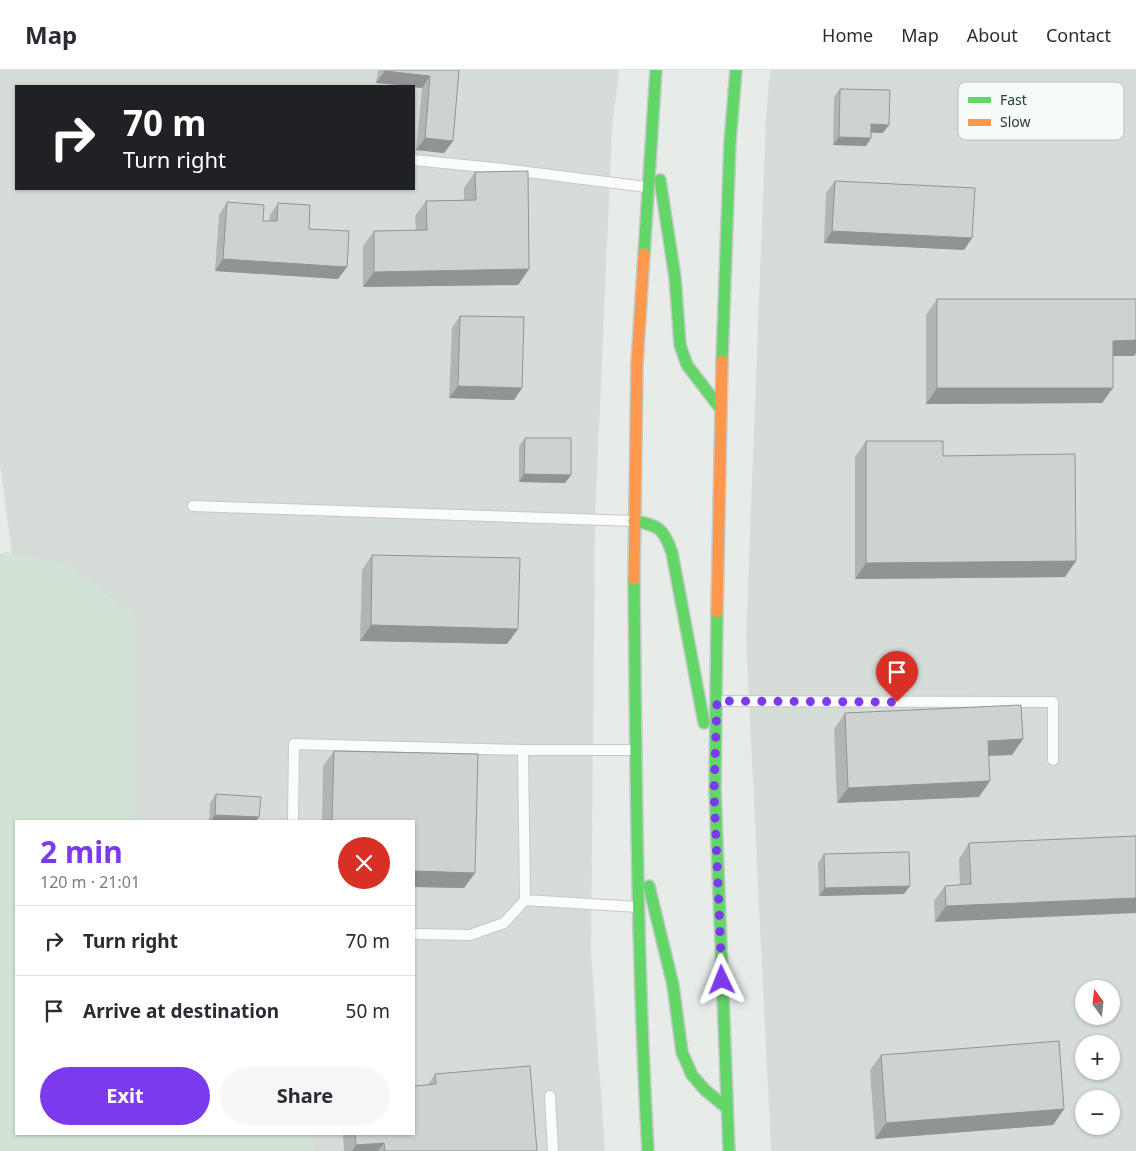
<!DOCTYPE html>
<meta charset="utf-8">
<style>
:root{--surface:#fff;--page:#f7f7f7;--text:#2b2b33;--muted:#7c7c81;--line:#e1e1e2;--accent:#7c3aed}
body{margin:0;font-family:"Noto Sans",sans-serif;background:var(--page);color:var(--text);height:100vh;display:flex;flex-direction:column;font-size:19px;white-space:nowrap}
*{box-sizing:border-box;margin:0}
p{font-size:16px;color:var(--muted)}
.icon{flex:none;width:28px;height:28px;fill:none;stroke:currentColor;stroke-width:2;stroke-linecap:round;stroke-linejoin:round}
.map{position:relative;flex:1;overflow:hidden}
.drawer{position:absolute;left:15px;top:750px;width:400px;height:315px;display:flex;flex-direction:column;background:var(--surface);border-radius:0px;box-shadow:0 1px 4px #0004}
.drawer>*{flex:none}
.banner{position:absolute;left:15px;top:15px;width:400px;height:105px;border-radius:0px;box-shadow:0 1px 4px #0004;background:#202124;color:#fff;overflow:hidden}
.needle{width:32px;rotate:345deg}
.controls{position:absolute;left:1075px;top:910px;display:grid;gap:10px}
.controls a{display:grid;place-items:center;width:45px;height:45px;border-radius:50%;background:var(--surface);box-shadow:0 1px 4px #0004;font-size:25px}
.pin{position:absolute;display:grid;place-items:center;width:42px;height:42px;color:#fff;margin:-51px -21px;border-radius:50% 50% 50% 0;rotate:-45deg;box-shadow:0 0 5px #0007}
.pin .icon{rotate:45deg}
.me{position:absolute;width:55px;margin:-28px;rotate:358deg;stroke-linejoin:round;filter:drop-shadow(0 0 4px #0008)}
.turn{display:flex;align-items:center;gap:18px;height:105px;padding:0 25px;font-size:22px}
.turn .icon{width:65px;height:65px;stroke-width:2.5}
.turn b{display:block;font-size:35px;line-height:42px}
.round{display:grid;place-items:center;flex:none;width:52px;height:52px;border-radius:26px;background:var(--page)}
.head{display:flex;align-items:center;justify-content:space-between;height:85px;padding:0 25px}
h1{font-size:30px;font-weight:700;line-height:38px;color:var(--accent)}
.button{display:flex;gap:10px;margin-top:auto;padding:10px 25px}
.button a{flex:1;height:58px;border-radius:30px;background:var(--accent);color:#fff;font-size:20px;font-weight:700;line-height:58px;text-align:center}
.button a+a{background:var(--page);color:var(--text)}
ul{padding:0;list-style:none}
li{display:flex;align-items:center;gap:15px;height:70px;padding:0 25px;border-top:1px solid var(--line)}
li div{flex:1}
li b{display:block;font-size:19px}
li em{font-style:normal}
header{display:flex;align-items:center;gap:30px;box-sizing:border-box;height:70px;padding:0 25px;background:var(--surface);border-bottom:1px solid var(--line)}
header strong{font-size:24px}
nav{display:flex;gap:28px;margin-inline-start:auto;font-size:18px}
.map>svg:first-child{display:block}
.built{fill:#d6ddd9;fill-rule:evenodd}
.green{fill:#d2e3d6}
.lines{fill:none;stroke-linecap:round;stroke-linejoin:round}
.lane-casing{stroke:#c4c9c6;stroke-width:12}
.fast-casing{stroke:#c3cac7;stroke-width:14}
.slow-casing{stroke:#c3cac7;stroke-width:14}
.lane{stroke:#fbfcfc;stroke-width:10}
.fast{stroke:#63d668;stroke-width:11}
.slow{stroke:#ff974d;stroke-width:11}
.wall{fill:#b1b5b4}
.shaded-wall{fill:#909492}
.building{fill:#ced3d1;stroke:#909492}
.route{stroke:#7c3aed;stroke-width:9;stroke-dasharray:0 16.2}
.key{fill:#f6faf8;stroke:#b8c1be;stroke-width:1}
.key-label{font-size:14px;fill:#263d35}
</style>
<header>
<strong>Map</strong>
<nav><a>Home</a><a>Map</a><a>About</a><a>Contact</a></nav>
</header>
<div class="map">
<svg width="1136" height="1081" viewBox="0 0 1136 1081">
<rect width="100%" height="100%" fill="#e7ece9"/>
<path class="built" d="M0,0H619L612,60L595,452L591,882L605,1081H313L310,1064H414V751H135V548L72,498L12,484L0,394ZM16,16H414V119H16Z
M770,0H1136V1081H771L746,569L766,47ZM1084,919H1111V946H1084ZM1084,974H1111V1001H1084ZM1084,1029H1111V1056H1084Z"/>
<path class="green" d="M6,482L72,498L135,548V751H16V1064H310L313,1081H0V484Z"/>
<g class="lines">
<g class="lane-casing">
<path id="lane" d="M414,90L504,99L646,117
M193,436L634,451
M718,631L1053,632V690
M635,680H523L525,830L638,837
M293,751L294,674L523,680
M414,864L470,865L504,853L525,830
M550,1026L553,1081"/>
</g>
<g class="fast-casing">
<path id="fast" d="M660,110L675,207L680,275L687,295L720,338
M644,184L656,0
M722,291L730,72L736,0
M634,451C659,455 664,459 672,483L704,653
M634,509C636,700 637,890 648,1081
M717,542L715,721L729,1081
M649,816L673,915L682,982L692,1005L705,1020L727,1038"/>
</g>
<g class="slow-casing">
<path id="slow" d="M634,509L637,293L644,184
M717,542L722,291"/>
</g>
<use href="#lane" class="lane"/>
<use href="#fast" class="fast"/>
<use href="#slow" class="slow"/>
</g>
<path class="wall" d="M378,0H459L453,71L444,83L416,80L422,18L376,13Z
M840,19L883,63H871V68L866,76L833,75L834,27Z
M475,102L529,199L518,215L363,217V176L374,161L416,160L415,146L426,131L464,130V118Z
M835,111L972,168L964,180L824,173L826,123Z
M227,132L263,151H269L270,145L278,133L309,159L338,209L215,201L219,145Z
M937,229H1136V283L1134,286H1113L1102,333L926,334V245Z
M460,246L522,318L514,330L449,328L452,258Z
M525,368L571,405L565,413L519,412V376Z
M866,371L943,386L1065,507L855,509V387Z
M372,485L507,574L360,571L362,500Z
M845,643L1023,669L1012,685L989,686L979,727L837,733L834,659Z
M334,681L475,803L464,818L414,817V751H322L323,696Z
M216,724L259,747L256,751H209L210,733Z
M1136,766L935,852L934,831L945,816L960,815L959,789L969,773Z
M824,784L904,824L819,826L818,793Z
M881,985L1064,1039L1053,1055L875,1069L870,1000Z
M435,1004L537,1081H344L343,1064H414L428,1015Z"/>
<path class="shaded-wall" d="M385,1L430,6L422,18L414,17V16L376,13Z
M871,54L889,55L883,63L866,62Z
M839,67L871,68L866,76L833,75Z
M425,68L453,71L444,83L416,80Z
M832,161L972,168L964,180L824,173Z
M223,189L347,197L338,209L215,201Z
M529,199L518,215L363,217L374,202Z
M1136,270V283L1134,286H1102L1113,271Z
M458,316L522,318L514,330L449,328Z
M937,318H1113L1102,333L926,334Z
M524,404L571,405L565,413L519,412Z
M1076,491L1065,507L855,509L866,493Z
M371,555L518,559L507,574L360,571Z
M1023,669L1012,685L978,686L988,671Z
M990,711L979,727L837,733L848,718Z
M215,745L259,747L256,751H211Z
M414,801L475,803L464,818L414,817Z
M910,816L904,824L819,826L825,818Z
M1136,828V843L935,852L946,836Z
M1064,1039L1053,1055L875,1069L886,1053Z
M384,1073L378,1081H352L356,1075Z"/>
<path class="building" d="M385,0H459L453,71L425,68L430,6L385,1Z
M840,19L890,20L889,55L871,54V68L839,67Z
M528,101L529,199L374,202V161L427,160L426,131L476,130L475,102Z
M835,111L975,118L972,168L832,161Z
M227,132L264,135L263,151H277L278,133L310,135L309,159L349,161L347,197L223,189Z
M937,229H1136V270L1113,271V318H937Z
M460,246L524,247L522,318L458,316Z
M525,368H571V405L524,404Z
M866,371H943V386L1075,384L1076,491L866,493Z
M372,485L520,488L518,559L371,555Z
M1021,635L1023,669L988,671L990,711L848,718L845,643Z
M334,681L478,684L475,803L414,801V751H332Z
M216,724L261,727L259,747L215,745Z
M1136,766V828L946,836L945,816L971,814L969,773Z
M909,782L910,816L825,818L824,784Z
M1059,971L1064,1039L886,1053L881,985Z
M530,996L537,1081H385L384,1073L356,1075L355,1064H414V1016L436,1014L435,1004Z"/>
<g class="lines">
<path class="route" d="M722,910L714,721L717,631L897,632"/>
</g>
<rect x="958" y="12" width="166" height="58" rx="8" class="key"/>
<rect x="968" y="27" width="23" height="6" fill="#63d668"/>
<rect x="968" y="49" width="23" height="7" fill="#ff974d"/>
<g class="key-label">
<text x="1000" y="35">Fast</text>
<text x="1000" y="57">Slow</text>
</g>
</svg>
<div class="controls">
<a><svg class="needle" viewBox="-14 -14 28 28"><path d="M0-13l5 13h-10z" fill="#e53935"/><path d="M0 13l5-13h-10z" fill="#7c7c81"/></svg></a>
<a>+</a>
<a>−</a>
</div>
<div class="pin" style="left:897px;top:632px;background:#d93025"><svg class="icon" aria-label="arrive" viewBox="0 0 24 24"><path d="M6 21V4h12l-3 4 3 4H6"/></svg></div>
<svg class="me" style="left:722px;top:910px" viewBox="-20 -20 40 40"><path d="M0-17L14 15 0 8-14 15z" fill="#7c3aed" stroke="#fff" stroke-width="4"/></svg>
<div class="banner">
<div class="turn"><svg class="icon" aria-label="right" viewBox="0 0 24 24"><path d="M7 20v-9h11M14 6l5 5-5 5"/></svg><div><b>70 m</b>Turn right</div></div>
</div>
<section class="drawer">
<div class="head"><div><h1>2 min</h1><p>120 m · 21:01</p></div><a class="round" style="background:#d93025;color:#fff"><svg class="icon" aria-label="close" viewBox="0 0 24 24"><path d="M6 6l12 12M18 6L6 18"/></svg></a></div>
<ul>
<li><svg class="icon" aria-label="right" viewBox="0 0 24 24"><path d="M7 20v-9h11M14 6l5 5-5 5"/></svg><div><b>Turn right</b></div><em>70 m</em></li>
<li><svg class="icon" aria-label="arrive" viewBox="0 0 24 24"><path d="M6 21V4h12l-3 4 3 4H6"/></svg><div><b>Arrive at destination</b></div><em>50 m</em></li>
</ul>
<div class="button"><a>Exit</a><a>Share</a></div>
</section>
</div>
